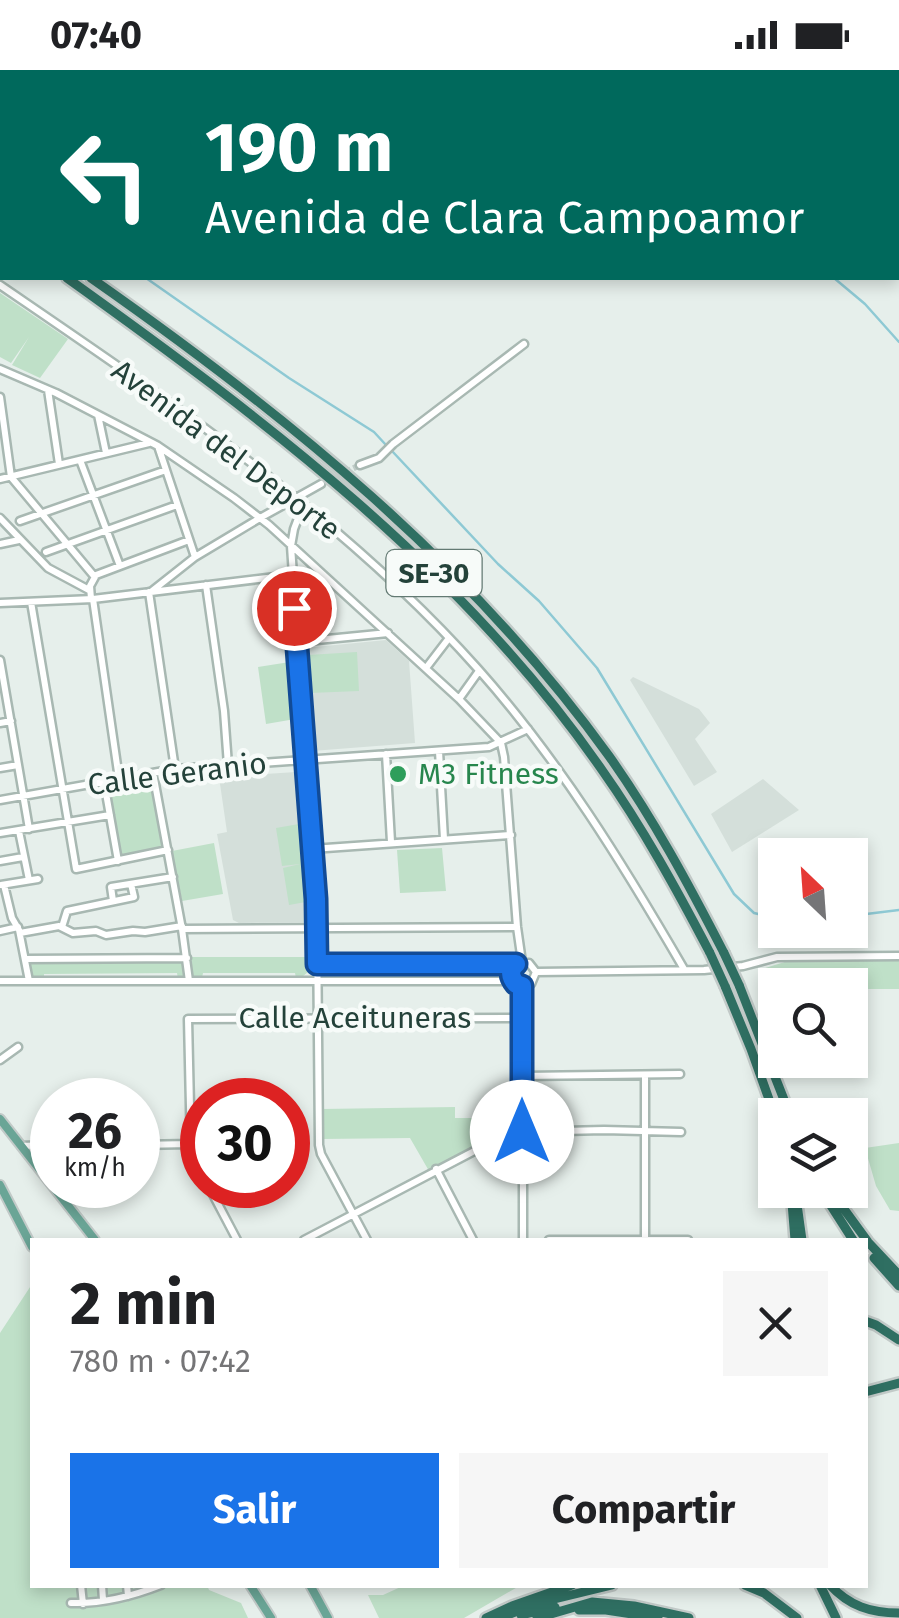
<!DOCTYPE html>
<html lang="es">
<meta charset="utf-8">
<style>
:root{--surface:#fff;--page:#f6f6f6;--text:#202124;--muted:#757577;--accent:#1a73e8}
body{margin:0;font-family:"Fira Sans",sans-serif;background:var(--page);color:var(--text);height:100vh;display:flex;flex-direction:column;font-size:38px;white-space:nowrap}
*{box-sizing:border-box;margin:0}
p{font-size:32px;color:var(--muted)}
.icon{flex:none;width:55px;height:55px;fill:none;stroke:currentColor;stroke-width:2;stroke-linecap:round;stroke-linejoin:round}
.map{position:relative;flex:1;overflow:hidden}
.details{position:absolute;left:30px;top:1168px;width:838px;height:350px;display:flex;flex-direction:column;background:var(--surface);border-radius:0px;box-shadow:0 5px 15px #0003}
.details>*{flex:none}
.hud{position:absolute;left:0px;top:0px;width:900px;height:210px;box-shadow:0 5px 15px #0003;background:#00695c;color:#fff;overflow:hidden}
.needle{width:65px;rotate:335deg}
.fabs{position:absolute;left:758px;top:768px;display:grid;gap:20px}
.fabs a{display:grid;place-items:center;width:110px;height:110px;border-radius:0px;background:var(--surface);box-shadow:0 5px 15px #0003;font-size:50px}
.speed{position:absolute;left:30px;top:1008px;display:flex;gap:20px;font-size:50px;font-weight:700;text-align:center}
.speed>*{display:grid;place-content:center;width:130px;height:130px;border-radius:50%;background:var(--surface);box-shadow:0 5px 15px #0003;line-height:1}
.speed small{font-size:25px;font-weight:400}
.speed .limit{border:15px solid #d22;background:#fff;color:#111}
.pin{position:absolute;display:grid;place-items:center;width:85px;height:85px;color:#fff;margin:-42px;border:5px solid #fff;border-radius:50%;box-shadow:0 2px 10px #0007}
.me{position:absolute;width:110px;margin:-55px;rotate:0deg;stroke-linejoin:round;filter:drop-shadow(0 0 8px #0008)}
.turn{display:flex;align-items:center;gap:35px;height:210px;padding:0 40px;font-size:45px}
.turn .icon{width:130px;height:130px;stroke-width:2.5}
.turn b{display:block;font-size:70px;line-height:85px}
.round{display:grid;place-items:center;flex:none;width:105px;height:105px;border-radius:0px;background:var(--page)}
.summary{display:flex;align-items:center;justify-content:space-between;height:170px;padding:0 40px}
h1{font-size:60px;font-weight:700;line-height:75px}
.action{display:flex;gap:20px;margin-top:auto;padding:20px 40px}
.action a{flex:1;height:115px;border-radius:0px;background:var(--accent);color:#fff;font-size:40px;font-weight:700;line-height:115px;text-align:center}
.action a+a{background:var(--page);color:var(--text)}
.status{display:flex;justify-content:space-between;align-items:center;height:70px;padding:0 50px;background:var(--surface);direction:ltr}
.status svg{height:28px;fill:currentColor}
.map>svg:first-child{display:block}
.built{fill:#d4dfda}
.green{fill:#bfe0c8}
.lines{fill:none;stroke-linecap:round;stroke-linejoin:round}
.stream{stroke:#8ec9d4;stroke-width:2.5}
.minor-tunnel{stroke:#bfccc8;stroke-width:6;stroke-dasharray:6 3;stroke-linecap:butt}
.minor-casing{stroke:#a8b8b2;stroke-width:11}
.major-casing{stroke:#c2cac8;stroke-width:12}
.highway-casing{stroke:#c2cac8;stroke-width:14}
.minor{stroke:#fff;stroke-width:6}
.major{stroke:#6aa596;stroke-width:8}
.highway{stroke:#2f6f62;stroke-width:9}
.highway-bridge-casing{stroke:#c2cac8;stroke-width:14;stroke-linecap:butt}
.highway-bridge{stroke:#2f6f62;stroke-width:9}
.route-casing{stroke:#114b97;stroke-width:25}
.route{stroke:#1a73e8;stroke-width:18}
.leisure-dot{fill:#2e9e5b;stroke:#f7fbf9;stroke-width:4}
.labels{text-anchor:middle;stroke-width:9;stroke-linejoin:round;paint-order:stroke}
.shield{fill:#f7fbf9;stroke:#637a73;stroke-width:2.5}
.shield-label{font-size:28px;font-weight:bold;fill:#24423a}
.street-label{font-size:30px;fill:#24423a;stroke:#f7fbf9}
.leisure-label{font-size:30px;fill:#27864d;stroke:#f7fbf9;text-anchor:start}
</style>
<div class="status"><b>07:40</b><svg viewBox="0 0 49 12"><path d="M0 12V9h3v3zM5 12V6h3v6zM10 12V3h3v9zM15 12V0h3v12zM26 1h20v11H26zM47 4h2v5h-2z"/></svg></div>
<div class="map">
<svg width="899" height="1548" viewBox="0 0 899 1548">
<rect width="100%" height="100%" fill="#e6efeb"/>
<path class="built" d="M386,570L409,591L415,673L312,681L305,578Z
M633,607L699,639L710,653L695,669L717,702L694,716L630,610Z
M296,702L301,748H306L313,852L239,853L233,850L217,764L227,762L219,707Z
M763,709L799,740L732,782L711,744Z"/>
<path class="green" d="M0,223L68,269L40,308L12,295L29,267L11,293L0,287Z
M357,582L359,621L310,623L308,585Z
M296,591L301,648L266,654L258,597Z
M150,707L163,779L121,786L108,714Z
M299,754L311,831L289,835L283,798L300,794L282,796L276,758Z
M214,773L223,824L182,831L172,781Z
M442,778L446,821L400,823L397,780Z
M188,887H315V896L302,907L296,908L295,903H203L202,908H190Z
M186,889V907L178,909L177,903L44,904V909H32L27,891Z
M899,889V919H850V915H784L762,899L791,890Z
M510,894L507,901L509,910L319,911L320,895Z
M455,1037V1048H519L513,1057L429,1101L410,1068L322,1069V1039Z
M899,1073V1141L890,1140L876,1116L865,1078Z
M32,1214V1515H207L209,1520L241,1533L248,1548H0V1263Z
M405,1515H521L464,1548H379L368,1525H383Z"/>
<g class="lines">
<path class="stream" d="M539,0L542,2
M0,105L2,107
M146,208L289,308L374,362L386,375
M834,208L865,234L899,272
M392,381L498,494L539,531L597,598L734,824L754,843L775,848
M850,846L899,840"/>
<path class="minor-tunnel" d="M321,414L360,395"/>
<g class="minor-casing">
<path id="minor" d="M0,215C168,330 342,446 478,599C559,690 623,794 684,899
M0,299L56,323L158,376L234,428L269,455L459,629L501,673L504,687L517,857L522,892
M48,320L59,394
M0,327L11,407L94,506
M98,345L106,383
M158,376L195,487
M80,390L120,496
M360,395L379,388L393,374L524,274
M0,409L149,373
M303,435L294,459L291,476L317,858L319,1075L321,1084L367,1170
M0,448L48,498L89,520
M20,451L166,400
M0,474L19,470
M46,482L177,435
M206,515L224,641L228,695
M152,521L195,487L260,448L321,414
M149,522L175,699
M91,529L90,516L96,505L189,470
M93,529L119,709
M31,532L76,799L168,780
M0,533L93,529L292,505
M297,572L388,563
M0,590L29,759
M426,598L449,568
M459,629L479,601
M0,653L11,651
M439,681L444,769
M386,684L391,772
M0,698L18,695
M153,703L182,859L189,911
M104,712L118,791
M0,730L175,699L489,677L528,659
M19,761L29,810
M0,763L110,745
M312,779L511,765
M0,791L23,787
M1,815L38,809
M4,815L12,848L19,860L29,911
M113,831L111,817L173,807
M62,857L67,841L134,827L131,814
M182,859L517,857
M0,861L18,857
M20,863L59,856L73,863L96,861L106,865L133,861L145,862L182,856
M25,889L187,888
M318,893L515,894L529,893L536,902
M515,894C508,902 510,911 519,916L531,914L536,902
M536,902L704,900L743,896L777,887L899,886
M0,911H513
M523,917V1170
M0,990L18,977
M645,1005V1169
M523,1006L680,1004
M523,1062L604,1060L681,1062
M138,1075L190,1074
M21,1076L52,1075
M436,1099L473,1170
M202,1105L191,1081L188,949L522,948
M208,1115L237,1170
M304,1170L522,1056
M549,1170H688
M81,1515L83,1534
M102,1515L103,1530
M127,1515L128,1526
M71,1533C101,1534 133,1526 161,1515"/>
</g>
<g class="major-casing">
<path id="major" d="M0,1049L95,1170
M0,1115L32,1177
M250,1515L271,1548
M310,1515L328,1548"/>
</g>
<g class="highway-casing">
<path id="highway" d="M0,144L2,146
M0,161L2,162
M67,208C264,349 462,498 602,700C643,758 677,820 710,883
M91,208C284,343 470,493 609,686C653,748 689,815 724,883
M739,915L790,1045
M725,916L751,979L775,1046
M795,1120L802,1170
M821,1120L853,1170
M830,1120L868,1172L899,1205
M792,1133L795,1170
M874,1188L899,1216
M865,1251L876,1255L899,1270
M865,1322L899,1313
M745,1515L764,1523L797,1548
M820,1515L836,1548
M830,1515C849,1536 871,1543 899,1543
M579,1540H606L658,1548
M521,1545L555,1537
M486,1548L512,1536L572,1515
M500,1548L538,1533L612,1515
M537,1548L592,1532L634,1536L689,1548"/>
</g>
<use href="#minor" class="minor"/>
<use href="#major" class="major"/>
<use href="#highway" class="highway"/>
<g class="highway-bridge-casing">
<path id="highway-bridge" d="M710,883L725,916
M724,883L739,915"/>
</g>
<use href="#highway-bridge" class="highway-bridge"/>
</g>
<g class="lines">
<g class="route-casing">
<path id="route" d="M294,538L316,829L317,894H516C509,900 510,907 516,914L522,916V1062"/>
</g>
<use href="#route" class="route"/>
</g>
<circle class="leisure-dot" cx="398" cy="704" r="10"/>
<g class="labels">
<rect class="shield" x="386.5" y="480" width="95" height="46" rx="8"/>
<g class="shield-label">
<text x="434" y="513">SE-30</text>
</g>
<g class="street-label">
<text transform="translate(226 380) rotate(37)" y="10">Avenida del Deporte</text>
<text transform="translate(177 704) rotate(-7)" y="10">Calle Geranio</text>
<text x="355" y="958">Calle Aceituneras</text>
</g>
<g class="leisure-label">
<text x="418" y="714">M3 Fitness</text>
</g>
</g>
</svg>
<div class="fabs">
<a><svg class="needle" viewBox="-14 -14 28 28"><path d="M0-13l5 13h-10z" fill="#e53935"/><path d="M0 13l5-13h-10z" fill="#757577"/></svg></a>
<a><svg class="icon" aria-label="search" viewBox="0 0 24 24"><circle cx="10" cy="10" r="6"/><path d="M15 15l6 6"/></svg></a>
<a><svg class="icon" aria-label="layers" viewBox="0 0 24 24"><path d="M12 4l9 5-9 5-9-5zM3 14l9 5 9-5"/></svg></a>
</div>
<div class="speed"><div>26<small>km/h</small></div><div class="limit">30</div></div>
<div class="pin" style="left:294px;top:538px;background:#d93025"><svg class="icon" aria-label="arrive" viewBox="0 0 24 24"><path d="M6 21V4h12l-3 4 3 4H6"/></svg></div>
<svg class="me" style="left:522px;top:1062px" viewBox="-20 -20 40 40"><circle r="19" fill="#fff"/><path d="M0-13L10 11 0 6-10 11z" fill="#1a73e8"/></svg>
<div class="hud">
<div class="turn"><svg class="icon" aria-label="left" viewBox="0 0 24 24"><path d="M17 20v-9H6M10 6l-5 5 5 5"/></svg><div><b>190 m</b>Avenida de Clara Campoamor</div></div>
</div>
<section class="details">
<div class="summary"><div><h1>2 min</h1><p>780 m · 07:42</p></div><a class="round"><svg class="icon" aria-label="close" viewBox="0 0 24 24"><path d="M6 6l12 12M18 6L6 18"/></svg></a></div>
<div class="action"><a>Salir</a><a>Compartir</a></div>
</section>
</div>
